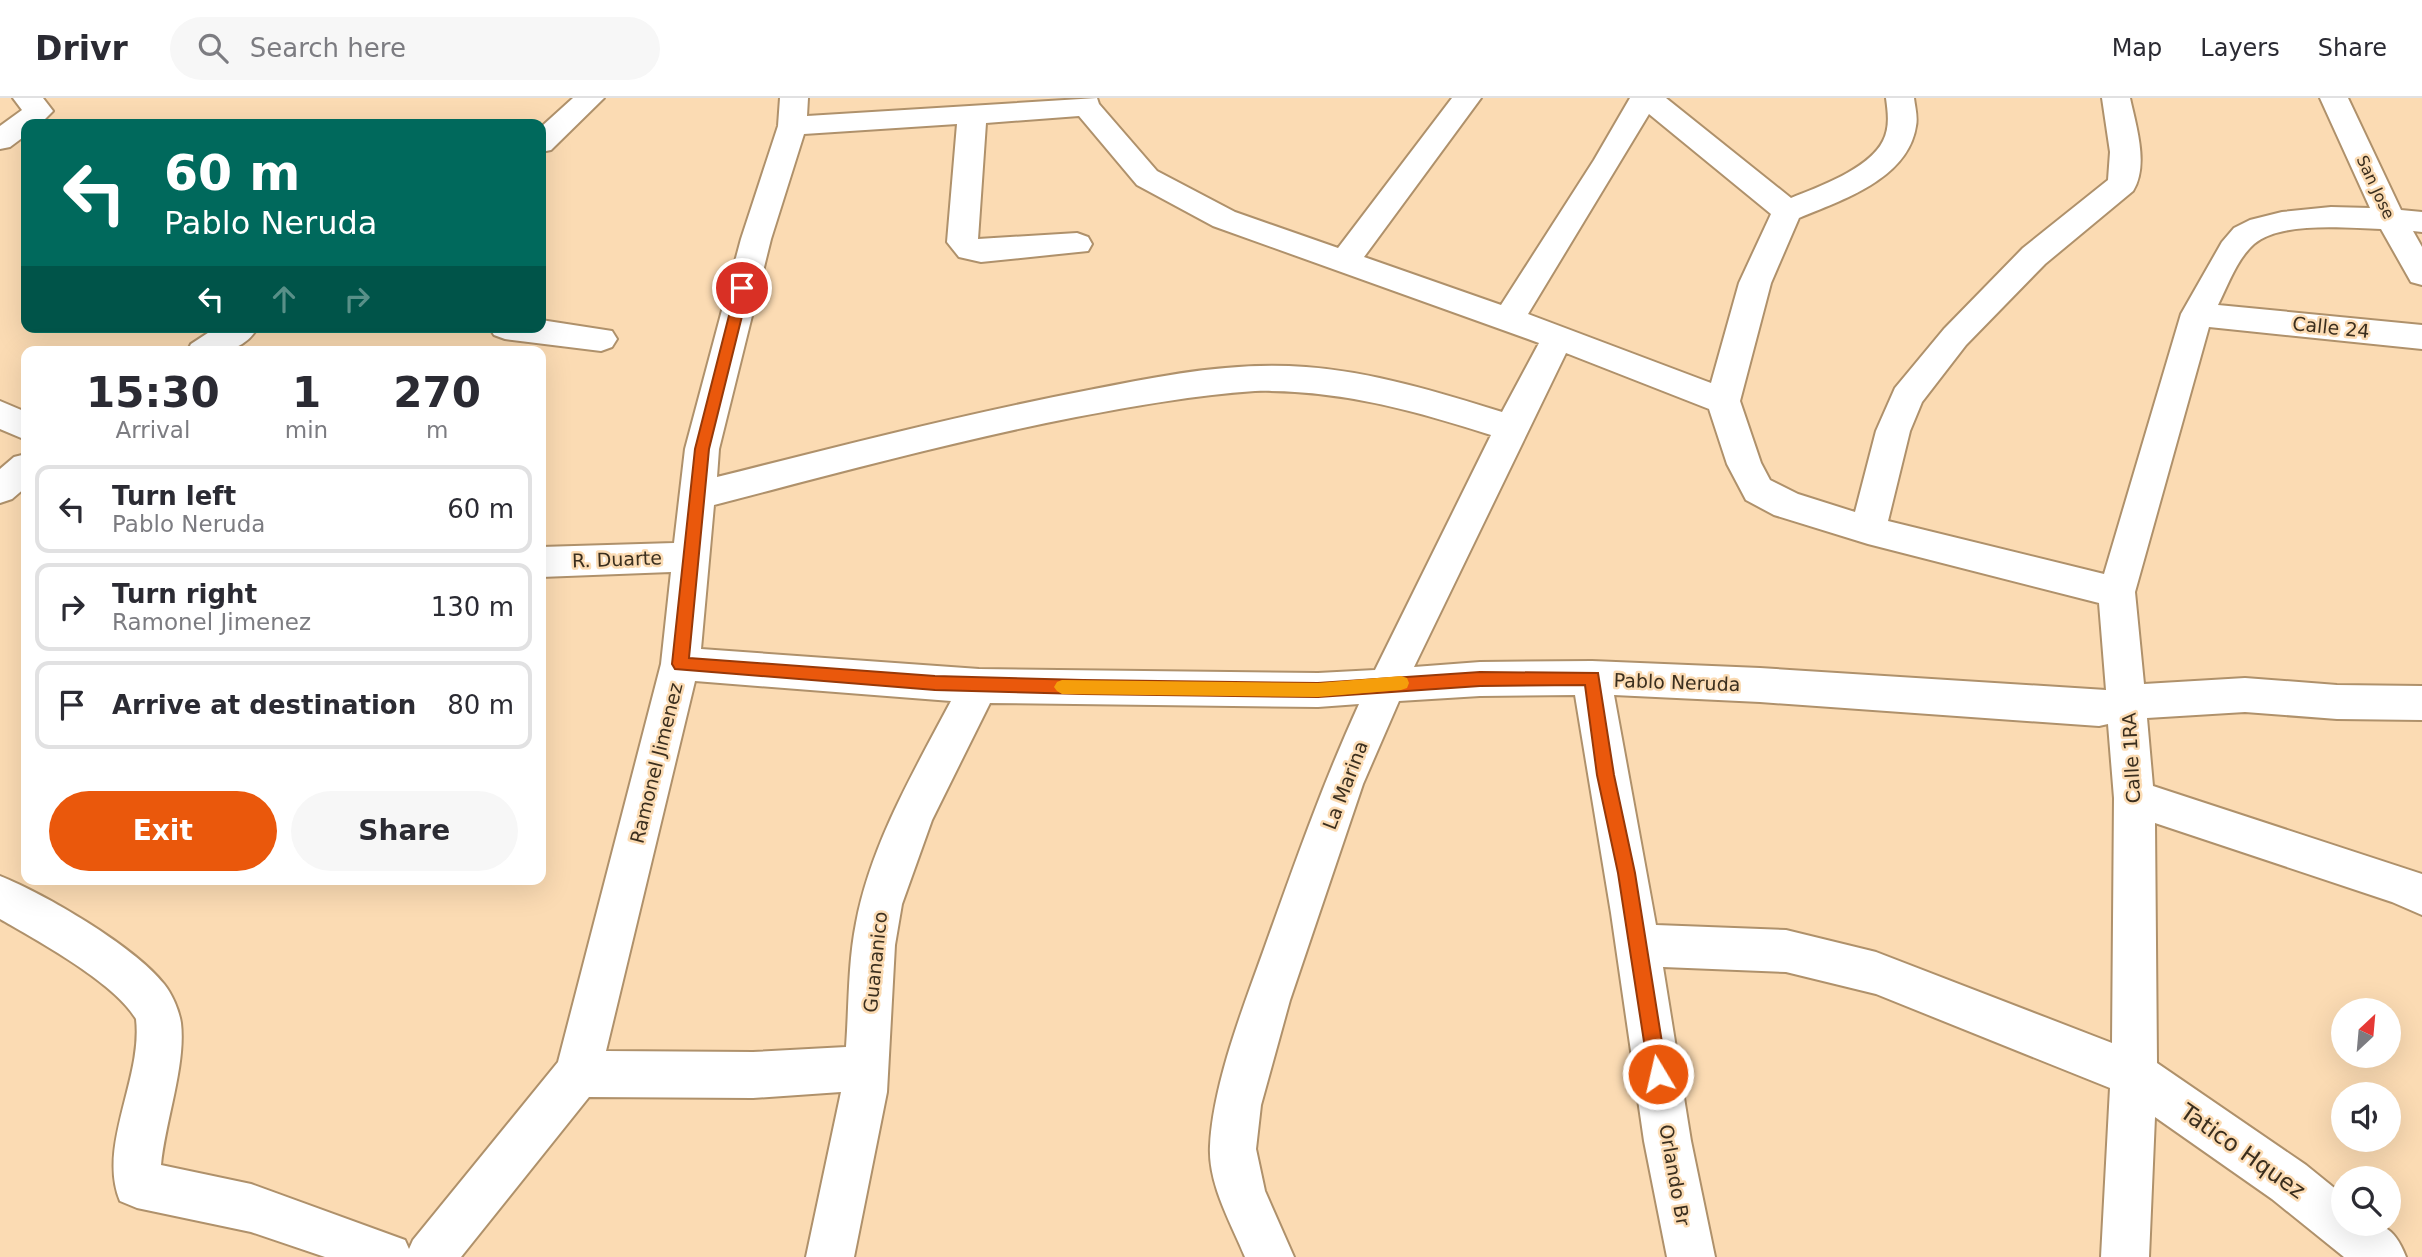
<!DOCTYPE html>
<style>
:root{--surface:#fff;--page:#f7f7f7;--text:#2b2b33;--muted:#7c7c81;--line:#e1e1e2;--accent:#ea580c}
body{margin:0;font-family:"DejaVu Sans",sans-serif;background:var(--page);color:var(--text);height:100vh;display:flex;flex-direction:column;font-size:26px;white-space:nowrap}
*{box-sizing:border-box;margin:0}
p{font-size:23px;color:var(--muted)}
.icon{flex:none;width:38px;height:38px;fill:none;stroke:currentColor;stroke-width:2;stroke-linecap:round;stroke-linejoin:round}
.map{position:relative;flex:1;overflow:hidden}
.details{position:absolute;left:21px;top:248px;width:525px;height:539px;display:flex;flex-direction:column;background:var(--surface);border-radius:14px;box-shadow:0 7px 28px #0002}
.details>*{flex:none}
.hud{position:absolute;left:21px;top:21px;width:525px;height:214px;border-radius:14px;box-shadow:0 7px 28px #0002;background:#00695c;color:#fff;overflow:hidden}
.needle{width:46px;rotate:26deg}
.controls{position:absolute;left:2331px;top:900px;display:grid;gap:14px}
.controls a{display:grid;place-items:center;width:70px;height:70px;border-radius:50%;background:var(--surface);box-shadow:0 7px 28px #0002;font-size:35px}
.pin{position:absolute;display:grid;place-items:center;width:60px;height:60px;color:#fff;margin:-30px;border:4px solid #fff;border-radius:50%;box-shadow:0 2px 7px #0007}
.me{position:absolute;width:77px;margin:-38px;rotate:351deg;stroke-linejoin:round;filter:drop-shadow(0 0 5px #0008)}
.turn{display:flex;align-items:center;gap:24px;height:147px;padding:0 28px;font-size:32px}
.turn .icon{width:91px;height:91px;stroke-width:2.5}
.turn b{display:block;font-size:49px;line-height:60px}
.lanes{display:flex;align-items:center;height:66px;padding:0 28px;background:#0003;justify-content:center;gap:35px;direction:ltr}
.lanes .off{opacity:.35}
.eta{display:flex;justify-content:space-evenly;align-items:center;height:119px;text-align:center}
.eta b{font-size:42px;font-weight:700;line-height:49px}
.action{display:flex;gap:14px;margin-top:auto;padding:14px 28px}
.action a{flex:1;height:80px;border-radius:42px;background:var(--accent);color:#fff;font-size:28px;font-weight:700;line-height:80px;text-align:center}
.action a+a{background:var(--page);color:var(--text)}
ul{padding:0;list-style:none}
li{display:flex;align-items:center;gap:21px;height:88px;margin:0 14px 10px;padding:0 14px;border:4px solid var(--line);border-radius:14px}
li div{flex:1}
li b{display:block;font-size:26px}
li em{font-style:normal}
header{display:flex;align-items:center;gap:42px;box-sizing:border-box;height:98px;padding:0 35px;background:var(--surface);border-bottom:2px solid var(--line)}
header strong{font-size:33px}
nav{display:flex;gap:38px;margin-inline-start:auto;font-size:24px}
.search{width:490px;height:63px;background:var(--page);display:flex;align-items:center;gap:18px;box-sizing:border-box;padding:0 24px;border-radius:38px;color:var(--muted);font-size:26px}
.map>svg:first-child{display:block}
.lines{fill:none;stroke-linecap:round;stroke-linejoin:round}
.minor-casing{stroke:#af916b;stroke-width:4}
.minor{fill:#fff;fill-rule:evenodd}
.route{fill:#ea580c;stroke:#983908;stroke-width:2}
.slow{fill:#f59e0b}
.labels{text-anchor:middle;stroke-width:5;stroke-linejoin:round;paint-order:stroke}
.far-street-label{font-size:16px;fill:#3a2e1e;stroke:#fbdbb3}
.street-label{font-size:19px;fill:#3a2e1e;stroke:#fbdbb3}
.near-street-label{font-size:23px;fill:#3a2e1e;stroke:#fbdbb3}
</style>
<header>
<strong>Drivr</strong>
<div class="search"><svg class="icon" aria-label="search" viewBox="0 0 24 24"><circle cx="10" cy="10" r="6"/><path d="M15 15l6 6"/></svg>Search here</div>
<nav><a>Map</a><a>Layers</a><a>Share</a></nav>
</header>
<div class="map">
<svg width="2422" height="1159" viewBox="0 0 2422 1159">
<rect width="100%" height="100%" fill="#fbdbb3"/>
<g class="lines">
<g class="minor-casing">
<path id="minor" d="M13,0H43L53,13L40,26H26V37L10,49L0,51V28L22,12Z
M573,0H604L551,52L541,54V29Z
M780,0H808L807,18L1097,0L1099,6L1157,73L1235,114L1338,150L1452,0H1481L1364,159L1501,207L1594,62L1630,0H1666L1791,100C1818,89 1869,71 1883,43C1890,29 1888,15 1886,0H1914C1915,9 1918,19 1916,28C1908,81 1842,102 1799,120L1771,185L1740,303L1761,365L1770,382L1798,396L1855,414L1876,333L1895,290L1944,231L2023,150L2108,82L2110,54L2102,0H2130C2136,28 2149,67 2133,93L2045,166L1966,247L1922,304L1910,333L1888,423L2104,476L2181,216L2222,144L2234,130L2250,122L2282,114L2331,109L2370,110L2320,0H2348L2401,112L2422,114V134L2413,133L2422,149V187L2411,184L2381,131C2347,130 2281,123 2254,146C2237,161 2228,187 2218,207L2422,227V251L2209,229L2135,494L2144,586L2245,580L2337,587L2422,588V622L2337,621L2245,614L2147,620L2153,688L2422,776V817L2392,804L2155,725L2157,965L2306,1067L2343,1097V1125C2378,1125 2392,1123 2406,1159H2344L2272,1101L2155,1019L2149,1159H2101L2110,990L1876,896L1786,874L1663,869L1691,1043L1715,1159H1667L1644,1043L1611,815L1575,597L1480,598L1399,603L1363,686L1290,902L1261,1007L1256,1051L1265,1093L1294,1159H1245C1231,1125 1208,1086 1210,1048C1213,987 1242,912 1263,854C1293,770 1322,687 1359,606L1318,609L990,605L932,722L902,806L895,847L887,994L854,1159H806L841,994L753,1000L589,999L461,1159H325L251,1134L137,1110L120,1103C97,1048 143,980 136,921C114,884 38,843 0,821V778C45,796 134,848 164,886C172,896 179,912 181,925C186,967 165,1024 161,1067L251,1086L405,1142L409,1151L413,1142L558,964L661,566L671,474L541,479V449L674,445L685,351L741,141L778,28ZM1649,16L1771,116L1739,185L1711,285L1528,216ZM1079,18L1137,87L1213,128L1539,245L1502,314C1438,294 1373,274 1306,269C1233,263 1160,278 1089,292C964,316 840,348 717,379L719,351L771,141L804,36L957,26L947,144L959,159L981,164L1088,153L1092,146L1088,139L1077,135L978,141L986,25ZM1566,255L1709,311L1727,366L1746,402L1774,417L1868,446L2099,505L2106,592L1760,570L1592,563L1480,564L1414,569ZM1255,293C1337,291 1413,312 1491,337L1375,572L1318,575L979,571L701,551L714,407C834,376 954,343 1076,319C1135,308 1195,297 1255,293ZM695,583L951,603C914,673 871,746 856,825C848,865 849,907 846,949L753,954L606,953ZM1614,597L1760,604L2099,628L2108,626L2114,700L2112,945L1876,854L1786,832L1656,827Z
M541,222L612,233L617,241L612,249L601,253L505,241L494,237L489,229H541Z
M217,229H258C242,257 214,254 187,254L191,246Z
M0,303L26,314V342L0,331Z
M26,356V389L12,401L0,405V371L14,359Z"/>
</g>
<use href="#minor" class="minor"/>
</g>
<path class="route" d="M742,185L749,190L709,351L689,560L935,578L1083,582L1318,585L1480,574L1598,575L1614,677L1635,775L1667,976L1665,982L1658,985L1651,982L1649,976L1618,775L1597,677L1585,587L1480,588L1318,599L1083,596L935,592L675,571L672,566L695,351L736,190Z"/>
<path class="slow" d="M1401,578L1407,580L1409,585L1407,590L1401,592L1318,599L1062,596L1057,593L1054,589L1057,584L1062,582L1318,585Z"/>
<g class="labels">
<g class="far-street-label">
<text transform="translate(2376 89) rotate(65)" y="6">San Jose</text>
</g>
<g class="street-label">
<text transform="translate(2331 229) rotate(6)" y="7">Calle 24</text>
<text transform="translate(617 461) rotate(-2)" y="7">R. Duarte</text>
<text transform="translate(1677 584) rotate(2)" y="7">Pablo Neruda</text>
<text transform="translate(2131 660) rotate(-93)" y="7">Calle 1RA</text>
<text transform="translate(656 665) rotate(-76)" y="7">Ramonel Jimenez</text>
<text transform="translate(1345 687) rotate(-69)" y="7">La Marina</text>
<text transform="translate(875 864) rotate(-84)" y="7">Guananico</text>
<text transform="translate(1675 1077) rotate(80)" y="7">Orlando Br</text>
</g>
<g class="near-street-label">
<text transform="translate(2243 1053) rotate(35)" y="8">Tatico Hquez</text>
</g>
</g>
</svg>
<div class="controls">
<a><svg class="needle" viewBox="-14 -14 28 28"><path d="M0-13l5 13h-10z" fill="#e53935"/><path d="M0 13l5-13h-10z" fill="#7c7c81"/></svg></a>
<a><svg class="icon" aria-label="sound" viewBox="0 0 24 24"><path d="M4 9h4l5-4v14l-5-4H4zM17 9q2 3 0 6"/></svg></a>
<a><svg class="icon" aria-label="search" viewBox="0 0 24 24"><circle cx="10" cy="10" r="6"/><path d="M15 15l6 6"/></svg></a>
</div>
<div class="pin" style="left:742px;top:190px;background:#d93025"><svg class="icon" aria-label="arrive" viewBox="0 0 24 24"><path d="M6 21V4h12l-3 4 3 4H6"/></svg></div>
<svg class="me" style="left:1658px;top:976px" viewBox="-20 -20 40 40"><circle r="17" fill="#ea580c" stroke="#fff" stroke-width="3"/><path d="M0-11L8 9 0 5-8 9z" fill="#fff"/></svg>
<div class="hud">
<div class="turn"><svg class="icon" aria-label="left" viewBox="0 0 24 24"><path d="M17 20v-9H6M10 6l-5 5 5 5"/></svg><div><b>60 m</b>Pablo Neruda</div></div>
<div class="lanes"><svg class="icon" aria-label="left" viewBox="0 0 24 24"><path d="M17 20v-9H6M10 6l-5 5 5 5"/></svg><svg class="icon off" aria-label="ahead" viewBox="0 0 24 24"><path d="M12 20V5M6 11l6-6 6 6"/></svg><svg class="icon off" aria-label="right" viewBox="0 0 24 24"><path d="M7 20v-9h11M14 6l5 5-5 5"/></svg></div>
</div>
<section class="details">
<div class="eta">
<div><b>15:30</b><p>Arrival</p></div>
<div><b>1</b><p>min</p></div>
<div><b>270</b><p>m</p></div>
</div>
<ul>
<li><svg class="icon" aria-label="left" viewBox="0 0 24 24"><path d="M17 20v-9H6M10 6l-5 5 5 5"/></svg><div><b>Turn left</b><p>Pablo Neruda</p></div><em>60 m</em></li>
<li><svg class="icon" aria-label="right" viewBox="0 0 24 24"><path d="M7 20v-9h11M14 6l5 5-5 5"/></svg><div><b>Turn right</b><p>Ramonel Jimenez</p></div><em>130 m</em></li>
<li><svg class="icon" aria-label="arrive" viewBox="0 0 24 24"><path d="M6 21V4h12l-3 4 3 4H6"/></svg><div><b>Arrive at destination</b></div><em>80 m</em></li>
</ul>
<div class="action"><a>Exit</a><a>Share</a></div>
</section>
</div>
